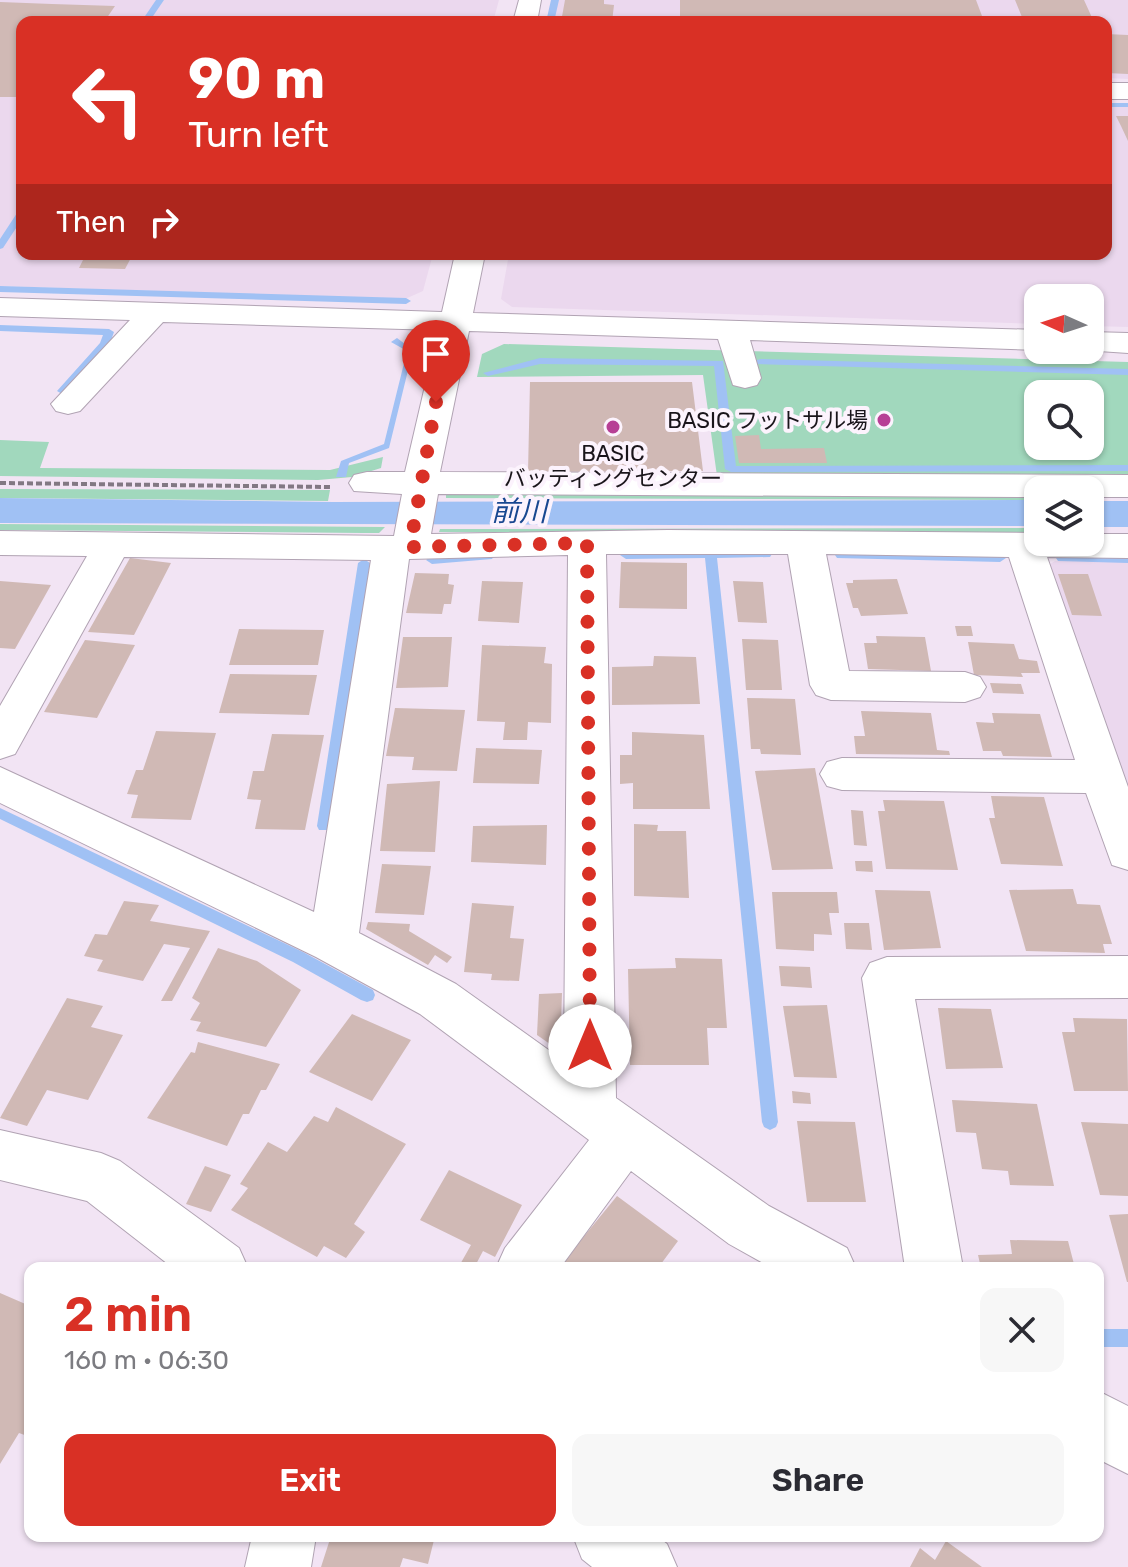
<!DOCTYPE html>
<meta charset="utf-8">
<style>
:root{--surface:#fff;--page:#f7f7f7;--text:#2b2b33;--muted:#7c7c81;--accent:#d93025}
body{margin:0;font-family:Rubik,"Noto Sans JP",sans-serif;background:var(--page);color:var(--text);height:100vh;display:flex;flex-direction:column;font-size:30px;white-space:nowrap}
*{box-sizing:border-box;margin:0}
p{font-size:26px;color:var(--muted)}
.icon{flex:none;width:44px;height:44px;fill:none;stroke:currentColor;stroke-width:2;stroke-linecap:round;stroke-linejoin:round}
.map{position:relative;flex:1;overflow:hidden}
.sheet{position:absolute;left:24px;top:1262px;width:1080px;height:280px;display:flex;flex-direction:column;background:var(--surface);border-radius:16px;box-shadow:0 2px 6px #0004}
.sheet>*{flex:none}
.guide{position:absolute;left:16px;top:16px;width:1096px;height:244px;border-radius:16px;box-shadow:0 2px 6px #0004;background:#d93025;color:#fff;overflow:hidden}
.needle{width:52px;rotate:273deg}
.buttons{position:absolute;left:1024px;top:284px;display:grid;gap:16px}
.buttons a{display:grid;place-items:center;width:80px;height:80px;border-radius:16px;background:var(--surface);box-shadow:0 2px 6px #0004;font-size:40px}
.pin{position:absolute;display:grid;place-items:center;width:68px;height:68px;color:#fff;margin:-82px -34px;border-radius:50% 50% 50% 0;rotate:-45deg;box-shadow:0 0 8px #0007}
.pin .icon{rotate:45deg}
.me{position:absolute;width:88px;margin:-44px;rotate:0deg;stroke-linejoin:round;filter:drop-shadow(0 0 6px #0008)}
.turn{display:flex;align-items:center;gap:28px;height:168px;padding:0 40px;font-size:36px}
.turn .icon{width:104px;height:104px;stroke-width:2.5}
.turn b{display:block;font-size:56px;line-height:68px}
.then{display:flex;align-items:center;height:76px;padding:0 40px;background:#0003;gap:16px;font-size:30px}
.round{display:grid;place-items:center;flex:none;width:84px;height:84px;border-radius:16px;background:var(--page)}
.overview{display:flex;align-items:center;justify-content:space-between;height:136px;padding:0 40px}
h1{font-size:48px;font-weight:600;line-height:60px;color:var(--accent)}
.primary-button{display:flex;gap:16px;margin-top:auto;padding:16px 40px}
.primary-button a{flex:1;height:92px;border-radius:16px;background:var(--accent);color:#fff;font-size:32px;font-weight:600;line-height:92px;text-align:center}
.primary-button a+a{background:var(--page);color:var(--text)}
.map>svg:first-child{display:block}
.built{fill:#ebd8ee}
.green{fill:#a1d8bd;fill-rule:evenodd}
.water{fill:#a0c1f4}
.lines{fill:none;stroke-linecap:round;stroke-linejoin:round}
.stream{fill:#a0c1f4;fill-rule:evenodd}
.building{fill:#d0b9b5}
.minor-casing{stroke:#b1a3b3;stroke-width:2}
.path{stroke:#827883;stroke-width:4;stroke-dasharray:6 3;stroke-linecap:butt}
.minor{fill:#fff;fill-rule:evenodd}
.route{stroke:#d93025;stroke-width:14;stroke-dasharray:0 25.2}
.poi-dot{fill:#b73f95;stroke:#fcf3fd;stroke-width:3}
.labels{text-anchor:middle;stroke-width:8;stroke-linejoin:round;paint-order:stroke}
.far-poi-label{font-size:22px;fill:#1a151b;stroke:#fcf3fd;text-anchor:end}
.water-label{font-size:28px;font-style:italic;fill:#184790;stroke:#fcf3fd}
</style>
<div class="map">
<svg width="1128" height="1567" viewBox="0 0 1128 1567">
<rect width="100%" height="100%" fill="#f2e4f4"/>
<path class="built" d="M0,0H499L493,22H22V254H433L423,291L405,299L0,286Z
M558,0H1128V79L1106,78V22H554Z
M1106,106H1128V327L1090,326V298H1038V324L512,307L501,299L509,254H1106Z
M1055,561H1128V807L1047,566Z"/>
<path class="green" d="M504,344L1128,362V478L717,476L703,375L477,377L482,354ZM1038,394H1090V446H1038Z
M0,440L49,442L40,468L330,470L383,457L381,468L352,477L318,480L0,476Z
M0,489L330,490L328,501L0,498Z
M446,493H1038V500L446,498Z
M0,524L385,527L379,533H364L0,530Z
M1038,528V534L439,532L440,529Z"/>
<path class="water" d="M397,338L413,350L389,448L349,463L346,477H336L341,461L384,444L407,351L391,342Z
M0,498L333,502L1038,500V526L0,523Z
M1090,501H1128V527H1090Z"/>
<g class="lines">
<path class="stream" d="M156,0H164L149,22H141Z
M551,0H559L554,22H546Z
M1106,103H1128V107H1106Z
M22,209V219L3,248L0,249V239L19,210Z
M0,286L406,298L411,301L406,304L0,292Z
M0,325L109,329L114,332L109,346L66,393L62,394L57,391L100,343L103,335L0,331Z
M540,358L723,361L736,466L1128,465V471L731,472L725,469L714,366L540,364L488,376L483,373Z
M761,359L1128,369V375L757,364V360Z
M766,550L770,551L772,554L770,557L717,558L778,1122L776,1127L770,1130L764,1127L762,1122L705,558L626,559L620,555L626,551Z
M841,551L1000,554L1006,558L1000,562L837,558L835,555Z
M488,552L492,553L494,556L492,559L432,564L426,560L432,556Z
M1062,554L1128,555V563L1058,561L1056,558L1058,555Z
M364,559L370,563L331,826L329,830H319L317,826L358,563Z
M0,808L303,952L373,990L375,995L373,1000L367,1002L361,1000L293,962L0,819Z
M1098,1329H1128V1347H1098Z"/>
</g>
<path class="building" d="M565,0H604V4L614,5L612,22H561Z
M680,0H976L982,16L991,17L993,22H680Z
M1015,0H1084L1094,22H1024Z
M0,2L52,4L115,6L104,22H22V97H0Z
M1106,34L1128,35V74L1106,73Z
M1116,116H1128V141L1121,126Z
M86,254H133L125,269L79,268Z
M530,382H692L703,471L528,472Z
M759,435L761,449L824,448L827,463H739L735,436Z
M130,558L171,563L134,635L88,632Z
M621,562L687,563V609L619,608Z
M415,573L449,574L448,584L454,585L451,604H444L442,614L406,613Z
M1058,574H1088L1102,616L1072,615Z
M897,579L908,614L861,616L858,608H853L846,583H853V580Z
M0,581L51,585L15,649L0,648Z
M482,581L523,582L519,623L478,621Z
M733,581L763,582L767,623L738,622Z
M955,626H971L973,636H957Z
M239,629L324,630L318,665H229Z
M876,636L925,637L931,671L868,669L864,643H877Z
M403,637H452L448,687L396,688Z
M742,639L778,640L782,690H746Z
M85,640L135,645L97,718L44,712Z
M968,642L1014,644L1019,659L1037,661L1040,673H1021L1023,677L974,675Z
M482,645L546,647L544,663L552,664L551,723L528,722L527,740H503L505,722L477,721Z
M654,656L696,657L700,704L612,705V667L653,666Z
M230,674L317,675L309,715L219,713Z
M990,683L1021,684L1024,694L993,693Z
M747,698L795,699L801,755L761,754L760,749H751Z
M395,708L465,710L457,771L412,770L414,757L386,756Z
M861,711L931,713L937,750L949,751L950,755L856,754L854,736H865Z
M992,713L1040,714L1052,757L1003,756L1001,751H983L976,722L994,723Z
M156,731L216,733L191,820L131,818L138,795L127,794L136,770H143Z
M632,732L704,735L710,809H633V783L620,784V755H632Z
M272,734L324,735L305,830L255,829L261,800L247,799L253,771H264Z
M476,748L542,750L539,784L473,783Z
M815,768L833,869L772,870L755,771Z
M440,781L435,852L380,851L387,784Z
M991,796L1044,797L1063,866L1001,864L989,818H995Z
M883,800L944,801L958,870L886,869L878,811H885Z
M851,810L863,811L867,846L854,845Z
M634,824L658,825L657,831H686L689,898L634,896Z
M547,825L546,865L471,862L473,826Z
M855,861H872L873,872L856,871Z
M382,864L431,866L424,915L375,913Z
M1073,889L1077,904L1100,905L1112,944H1103L1105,953L1026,951L1009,890Z
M875,890L930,891L941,948L884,950Z
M772,892H837L839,913H829L832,935L814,934V951L776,949Z
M124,901L159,905L150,921L210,931L172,1001H161L190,948L164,944L143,981L97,971L103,960L84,956L95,934L107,935Z
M472,903L514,906L510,938L524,939L519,981L491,980L492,974L464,972Z
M368,922L410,924L409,931L452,957L447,963L435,955L428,965L366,929Z
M844,923H869L872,950L846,949Z
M218,948L257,961L301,990L266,1047L196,1031L201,1022L190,1020L200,1003L192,998Z
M675,958L722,959L727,1028H707L709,1065H630L628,969L676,968Z
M779,966L810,967L812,988L781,986Z
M562,993L560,1051L537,1035L539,994Z
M67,998L103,1006L91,1027L123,1035L88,1100L47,1090L27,1126L0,1118Z
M827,1005L837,1078L794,1077L783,1006Z
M938,1008L991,1009L1003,1068L946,1069Z
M352,1014L411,1040L372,1101L309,1072Z
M1073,1018L1127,1019L1128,1091H1074L1062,1032H1075Z
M198,1042L280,1064L266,1090H261L249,1114H243L227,1146L147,1118L191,1052L195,1053Z
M792,1091L810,1093L811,1104L793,1103Z
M952,1100L1037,1104L1054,1186L1010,1185L1008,1171L982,1169L976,1133L956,1132Z
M336,1107L406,1144L354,1224L365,1232L346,1258L324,1246L317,1257L231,1210L248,1188L240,1184L268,1142L287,1152L314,1116L328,1122Z
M797,1121L855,1122L866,1202H807Z
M1081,1122L1128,1124V1196L1100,1195Z
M205,1166L231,1175L211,1212L186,1204Z
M449,1170L522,1205L495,1257L483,1251L474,1268H458L471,1245L420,1220Z
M617,1196L678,1241L658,1268H558Z
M1128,1214V1282H1127L1109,1215Z
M1010,1240L1068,1241L1075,1268H981L978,1255L1012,1254Z
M0,1293L30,1306V1437L19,1433L0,1464Z
M331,1536H435L428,1564L403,1558L400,1567H321Z
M946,1541L982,1567H910L920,1548L935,1560Z"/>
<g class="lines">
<g class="minor-casing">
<path id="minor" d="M519,0H541L537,22H513Z
M1106,83H1128V99H1106Z
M455,254H485L473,313L1038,330V350L750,340L761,378L757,385L745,388L733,385L718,339L469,331L440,472L1128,475V497H1090V490H1038V497L438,494L431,534L668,530L1038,533V542H1090V534H1128V558L1047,557L1128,787V870L1112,865L1086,793L842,790L827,786L820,774L827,762L842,758L1075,760L1009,557L826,554L849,671L965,672L980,677L986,687L980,697L965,702L831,700L816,695L810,685L788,554H606L616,1098L769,1206L847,1248L856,1268H772L729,1244L631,1171L560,1268H496L505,1248L589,1140L420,1014L316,957L0,803V767L314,912L371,560L124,557L15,754L0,759V706L87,556L0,555V531L394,536L402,494L354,491L349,483L354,475L367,472H405L438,330L163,322L80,411L68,414L56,411L51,404L130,320L0,316V298L442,312ZM568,555L564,1061L456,984L359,933L409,559Z
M1090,332L1128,333V353L1084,350H1090Z
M1128,956V998L915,999L963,1268H905L862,978L870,963L887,957Z
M0,1130L101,1153L120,1161L239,1248L248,1268H173L87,1201L0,1180Z
M1098,1391L1128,1406V1474L1098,1459Z
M252,1536H316L311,1567H245Z
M573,1536H657L667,1544L677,1567H592L582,1559Z"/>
</g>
<path class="path" d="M0,483L331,487"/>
<use href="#minor" class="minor"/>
</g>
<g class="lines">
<path class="route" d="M436,402L410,547L587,543L590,1046"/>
</g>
<g class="poi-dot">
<circle cx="884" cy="420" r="8"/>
<circle cx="613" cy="427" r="8"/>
</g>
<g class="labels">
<g class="far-poi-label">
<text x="868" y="428">BASIC フットサル場</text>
<text x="613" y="461" text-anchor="middle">BASIC<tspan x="613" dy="25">バッティングセンター</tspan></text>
</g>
<g class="water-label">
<text x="519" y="521">前川</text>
</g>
</g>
</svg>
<div class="buttons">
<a><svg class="needle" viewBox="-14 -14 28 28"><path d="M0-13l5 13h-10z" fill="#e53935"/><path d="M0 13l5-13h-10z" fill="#7c7c81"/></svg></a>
<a><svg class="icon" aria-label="search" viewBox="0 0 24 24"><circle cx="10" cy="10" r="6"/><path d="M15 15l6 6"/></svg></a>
<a><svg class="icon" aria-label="layers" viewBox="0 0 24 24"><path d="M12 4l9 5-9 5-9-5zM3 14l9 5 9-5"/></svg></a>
</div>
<div class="pin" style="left:436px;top:402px;background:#d93025"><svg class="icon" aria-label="arrive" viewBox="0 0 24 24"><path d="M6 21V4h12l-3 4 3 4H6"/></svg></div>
<svg class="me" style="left:590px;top:1046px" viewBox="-20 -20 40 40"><circle r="19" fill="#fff"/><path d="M0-13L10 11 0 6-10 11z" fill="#d93025"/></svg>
<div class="guide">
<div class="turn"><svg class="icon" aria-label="left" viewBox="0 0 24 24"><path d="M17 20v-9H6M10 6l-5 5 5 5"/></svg><div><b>90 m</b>Turn left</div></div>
<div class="then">Then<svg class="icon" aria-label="right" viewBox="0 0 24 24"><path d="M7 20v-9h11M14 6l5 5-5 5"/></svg></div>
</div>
<section class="sheet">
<div class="overview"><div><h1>2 min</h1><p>160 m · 06:30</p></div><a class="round"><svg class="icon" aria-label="close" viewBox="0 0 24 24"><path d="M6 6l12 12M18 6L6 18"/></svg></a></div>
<div class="primary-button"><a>Exit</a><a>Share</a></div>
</section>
</div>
